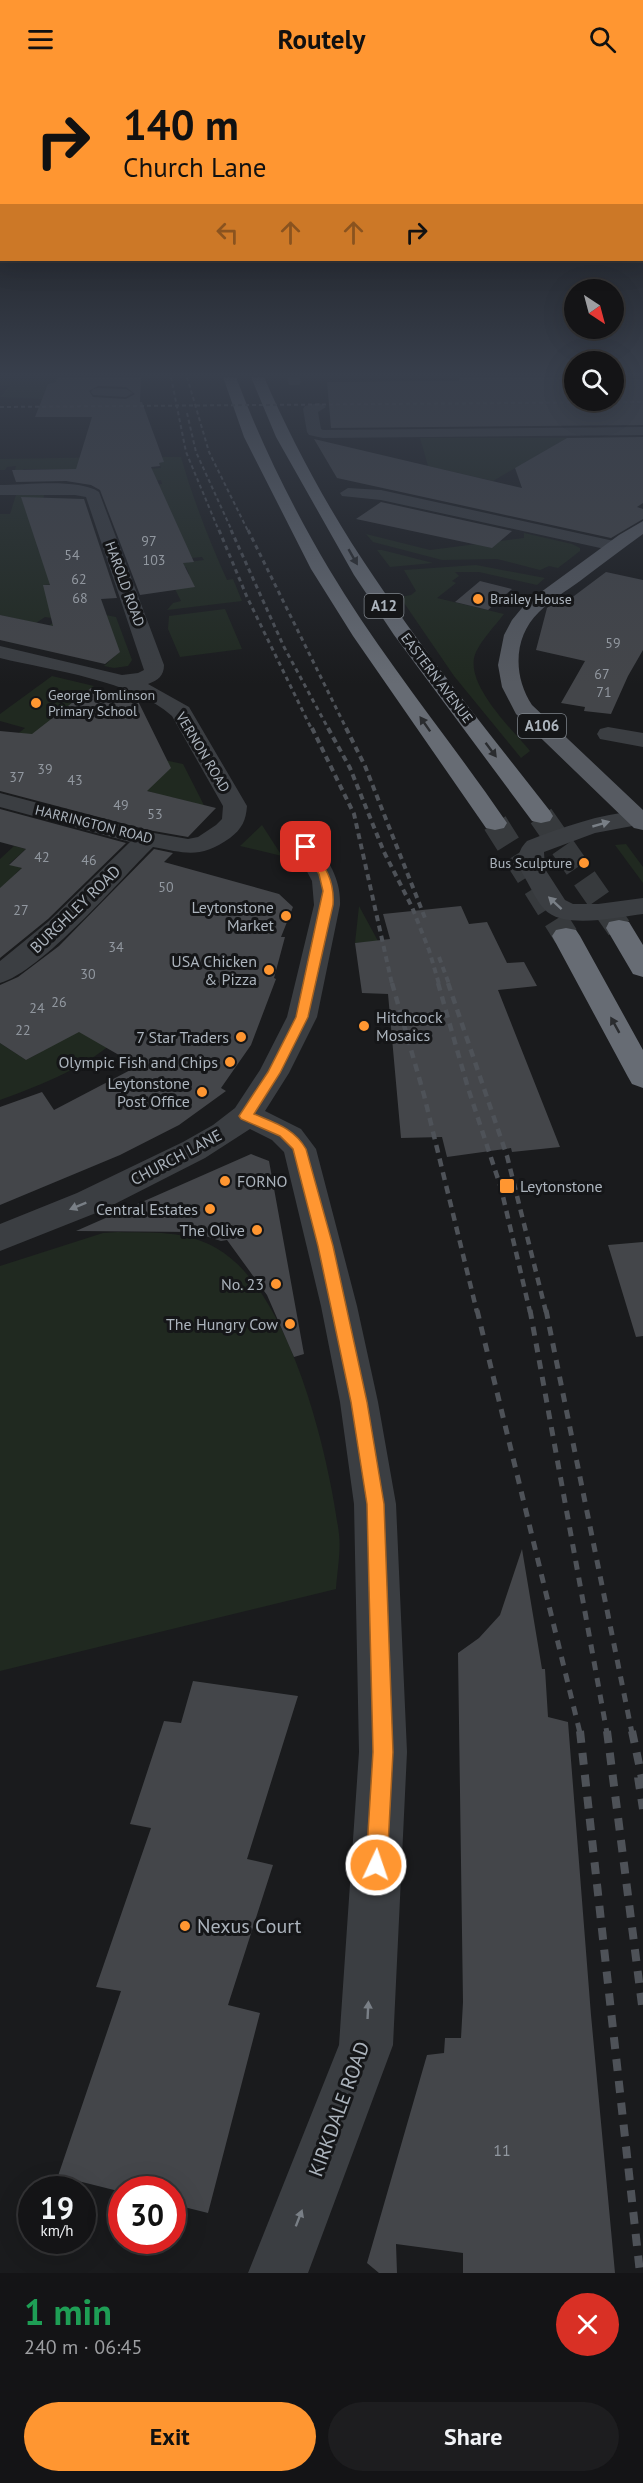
<!DOCTYPE html>
<meta charset="utf-8">
<style>
:root{--surface:#141416;--page:#1d1d1f;--text:#f1f3f6;--muted:#9d9ea1;--line:#333335;--accent:#ff9631}
body{margin:0;font-family:"PT Sans",sans-serif;background:var(--page);color:var(--text);height:100vh;display:flex;flex-direction:column;font-size:22px;white-space:nowrap}
*{box-sizing:border-box;margin:0}
p{font-size:20px;color:var(--muted)}
.icon{flex:none;width:33px;height:33px;fill:none;stroke:currentColor;stroke-width:2;stroke-linecap:round;stroke-linejoin:round}
.map{position:relative;height:2195px;overflow:hidden}
.drawer{display:flex;flex-direction:column;background:var(--surface);flex:1}
.drawer>*{flex:none}
.hud{position:absolute;left:0px;top:0px;width:644px;height:183px;box-shadow:0 6px 24px #0002,0 0 0 2px var(--line);background:#ff9631;color:#111;overflow:hidden}
.needle{width:39px;rotate:144deg}
.buttons{position:absolute;left:564px;top:201px;display:grid;gap:12px}
.buttons a{display:grid;place-items:center;width:60px;height:60px;border-radius:50%;background:var(--surface);box-shadow:0 6px 24px #0002,0 0 0 2px var(--line);font-size:30px}
.speed{position:absolute;left:18px;top:2098px;display:flex;gap:12px;font-size:30px;font-weight:700;text-align:center}
.speed>*{display:grid;place-content:center;width:78px;height:78px;border-radius:50%;background:var(--surface);box-shadow:0 6px 24px #0002,0 0 0 2px var(--line);line-height:1}
.speed small{font-size:15px;font-weight:400}
.speed .limit{border:9px solid #d22;background:#fff;color:#111}
.pin{position:absolute;display:grid;place-items:center;width:51px;height:51px;color:#fff;margin:-26px;border-radius:12px;box-shadow:0 3px 9px #0006}
.me{position:absolute;width:66px;margin:-33px;rotate:3deg;stroke-linejoin:round;filter:drop-shadow(0 0 4px #0008)}
.turn{display:flex;align-items:center;gap:21px;height:126px;padding:0 24px;font-size:27px}
.turn .icon{width:78px;height:78px;stroke-width:2.5}
.turn b{display:block;font-size:42px;line-height:51px}
.lanes{display:flex;align-items:center;height:57px;padding:0 24px;background:#0003;justify-content:center;gap:30px;direction:ltr}
.lanes .off{opacity:.35}
.round{display:grid;place-items:center;flex:none;width:63px;height:63px;border-radius:32px;background:var(--page)}
.overview{display:flex;align-items:center;justify-content:space-between;height:102px;padding:0 24px}
h1{font-size:36px;font-weight:600;line-height:45px;color:#1e9e55}
.cta{display:flex;gap:12px;margin-top:auto;padding:12px 24px}
.cta a{flex:1;height:69px;border-radius:36px;background:var(--accent);color:#111;font-size:24px;font-weight:600;line-height:69px;text-align:center}
.cta a+a{background:var(--page);color:var(--text)}
header{display:flex;justify-content:space-between;align-items:center;height:78px;padding:0 24px;background:var(--accent);color:#111;font-size:27px;font-weight:600}
.map>svg:first-child{display:block}
.green{fill:#202920}
.building{fill:#44464a;fill-rule:evenodd}
.lines{fill:none;stroke-linecap:round;stroke-linejoin:round}
.highway-tunnel{stroke:#373a3d;stroke-width:25;stroke-dasharray:25 13;stroke-linecap:butt}
.street{fill:#3b3e42;fill-rule:evenodd}
.primary{fill:#575b62;fill-rule:evenodd}
.highway{fill:#676c74;fill-rule:evenodd}
.rail-far5{stroke:#4e5258;stroke-width:2;stroke-dasharray:4 3;stroke-linecap:butt}
.rail-far4{stroke:#4e5258;stroke-width:3;stroke-dasharray:4.5 4;stroke-linecap:butt}
.rail-far3{stroke:#4e5258;stroke-width:4;stroke-dasharray:6 4.5;stroke-linecap:butt}
.rail-far2{stroke:#4e5258;stroke-width:4.5;stroke-dasharray:8 6;stroke-linecap:butt}
.rail-far1{stroke:#4e5258;stroke-width:5;stroke-dasharray:9 8;stroke-linecap:butt}
.rail{stroke:#4e5258;stroke-width:8;stroke-dasharray:12 10;stroke-linecap:butt}
.oneway{fill:#2a2c2f}
.oneway2{fill:#797f86}
.route{fill:#ff9631;stroke:#a66220;stroke-width:1.5}
.poi-dot{fill:#ff9631;stroke:#151618;stroke-width:2}
.labels{text-anchor:middle;stroke-width:6;stroke-linejoin:round;paint-order:stroke}
.number-label{font-size:14px;fill:#9298a0}
.far-street-label{font-size:14px;fill:#acb4bd;stroke:#151618}
.far-poi-label{font-size:14px;fill:#acb4bd;stroke:#151618;text-anchor:start}
.shield{fill:#151618;stroke:#7f858c;stroke-width:1.5}
.shield-label{font-size:15px;font-weight:bold;fill:#acb4bd}
.poi-label{font-size:16px;fill:#acb4bd;stroke:#151618;text-anchor:end}
.street-label{font-size:16px;fill:#acb4bd;stroke:#151618}
.near-number-label{font-size:16px;fill:#9298a0}
.near-poi-label{font-size:20px;fill:#acb4bd;stroke:#151618;text-anchor:start}
.near-street-label{font-size:20px;fill:#acb4bd;stroke:#151618}
</style>
<header><svg class="icon" aria-label="menu" viewBox="0 0 24 24"><path d="M4 6h16M4 12h16M4 18h16"/></svg>Routely<svg class="icon" aria-label="search" viewBox="0 0 24 24"><circle cx="10" cy="10" r="6"/><path d="M15 15l6 6"/></svg></header>
<div class="map">
<svg width="643" height="2195" viewBox="0 0 643 2195">
<rect width="100%" height="100%" fill="#1a1b1d"/>
<path class="green" d="M0,299H40V301L57,300L59,304H52L42,321L0,319L9,308H0Z
M420,360H567L493,403L428,388Z
M114,379L74,397L68,391H23L21,398H13L16,388L7,389L5,392H0V381Z
M162,379H181C193,421 209,462 227,502L233,501L242,523L167,532L173,525L181,523L175,511L189,496L186,489L175,490L165,487L204,482L202,479L192,480L150,407L162,406L161,402L156,403L149,391L161,390L159,385L163,384Z
M16,417H44L37,468L38,472L44,471L54,506L44,507L81,532L116,539L132,582L128,588L114,590L104,588L120,573L39,555L58,541L45,539L36,545L0,537V436H10Z
M524,455L572,466L580,470V473L558,490L549,488L540,492L497,481L442,482L373,464L366,456L430,472L524,460Z
M377,472H382L433,485L390,489Z
M476,487L545,500L537,507L479,494H455L459,498L452,503L456,505L437,520L504,536C495,548 482,561 476,574C462,604 512,651 530,673L521,680L454,598L400,519L411,517L416,513L404,492Z
M225,531L242,571L180,579L168,551L169,538Z
M52,598L94,608L56,637L155,680L183,686L209,737L194,725L171,719L160,729L158,716L0,670L25,650L0,643V636Z
M262,747L282,778L240,768Z
M626,766L643,789V805L615,767Z
M14,768L26,771L9,786L22,790L16,795L0,822V781Z
M359,828L378,863L355,865Z
M82,945L122,957C87,989 44,1006 0,1022V965L26,982L39,975L28,967Z
M118,1154C152,1155 185,1152 216,1170C290,1211 329,1377 339,1456C341,1474 337,1494 336,1511L0,1593V1188L103,1155Z"/>
<path class="building" d="M57,299H141L140,324H142L164,384L159,385L160,388L151,389L194,484L183,485L195,509L140,517L100,412L91,407L66,403L16,404L12,392L76,391L92,339H35L48,306L56,304ZM98,308L126,309L135,316L126,321L93,319L89,313Z
M459,299H574V322H614V299L643,302V347L331,350L327,304L459,303Z
M643,359V425L637,429L643,431V441L611,460L337,400L314,361L522,410L515,390L567,360Z
M21,419L84,421L117,520L101,521L120,574L105,586L0,562V537L53,548L43,507H50Z
M381,424L512,453L492,470L356,441Z
M606,494L643,502V572L628,598L611,636L584,633L585,629L561,625L585,583L536,572L547,530L557,522L566,524Z
M480,503L512,511L488,532L455,524Z
M91,610L137,621L171,690L147,713L216,730L188,759L148,752L0,713V653L32,656Z
M0,731L126,765L48,841L0,880V810L22,790L9,787L26,771L0,764Z
M154,771L173,775L164,784L279,816L293,829L281,859H285L274,900L276,901L251,967L221,1010L226,1013L179,1047L120,1077L0,1127V1029L42,1014L54,1032L138,988L79,954L26,982L0,965V907L18,899L59,868Z
M461,828L469,846L487,844L507,885L524,884L537,908L498,912L560,1069L512,1074L511,1070L447,1079L442,1059L401,1060L388,916L362,915L355,865L390,861L383,836Z
M251,1076L269,1083L304,1276L294,1279L267,1217L227,1162L221,1163L193,1154L76,1153Z
M643,1164V1258L636,1259L608,1167Z
M522,1471L542,1591H545L548,1639L568,1644L591,1937L615,2195H463V2175L396,2166L397,2195H379L367,2185L427,1977L444,1975L445,1960H461L463,1924L458,1575L479,1560L500,1537Z
M193,1603L298,1618L247,1781L273,1787L228,1927L260,1935L208,2135L172,2126V2112L122,2114L58,2098L121,1913L96,1909L151,1750L130,1746L164,1643L181,1645Z"/>
<g class="lines">
<path class="highway-tunnel" d="M541,738L619,850
M495,745L566,858"/>
<path class="street" d="M287,299H299L301,304L299,307H289Z
M98,310L126,311L133,315L126,319L93,317L91,314L93,311Z
M319,325L326,329L318,334L321,351L323,352L643,349V357L323,360L309,357L307,354L303,331L305,328Z
M0,407C25,407 79,400 99,414L164,587C164,598 158,602 148,606L189,629L247,728C246,742 242,751 230,760C200,781 186,775 153,769C120,802 41,894 0,905V883L49,843L130,764L0,729V715L148,754L188,761L198,759L216,747L222,741L223,728L172,638C132,602 53,593 0,580V568L122,597L138,595L144,592L86,419L75,417H0Z
M348,410L381,412L614,463L620,464L623,468L620,472L614,473L381,422L342,418L340,415Z
M608,649L643,655V669L600,661L597,656L600,651Z
M638,733L643,734V746L595,755L544,774L545,791L565,822L573,826H598L643,820V836C618,839 563,852 544,831C536,822 531,810 525,800C516,786 516,774 527,763C563,749 599,736 638,733Z
M306,762L315,764C329,784 341,801 340,827L317,939L289,995L265,1033L301,1051L316,1071L357,1228L378,1324L396,1426L407,1674L393,1967L308,2195H248L339,1967L359,1674L354,1426L340,1324L321,1228L284,1074L272,1062L250,1051L205,1080L101,1133L0,1173V1146L77,1115L183,1064L213,1047L235,1030L260,992L287,939L314,827L312,803L294,769L297,764Z"/>
<path class="primary" d="M643,443V456C622,471 601,487 580,503C566,513 551,522 539,534C513,559 513,598 532,627L643,732V752L634,750L516,636L502,609L498,587L504,557L512,542L526,525L619,457Z"/>
<path class="highway" d="M223,299H236C261,366 293,430 329,491C382,580 449,660 507,745L504,750L495,752L486,750L353,558L311,491L244,359Z
M251,299H264C294,368 331,436 374,499C428,580 490,656 550,733L553,738L550,743L541,745L532,743L394,557L354,497L276,359Z
M619,842L629,844L643,867V899L633,896L606,850L609,844Z
M566,850L576,852L580,858L643,972V1010L632,1006L628,999L552,858L556,852Z"/>
<path class="rail-far5" d="M171,299L186,374L219,453
M187,299L209,374L248,453
M0,329L643,324
M187,335L196,374L232,453"/>
<path class="rail-far4" d="M219,452L247,519L312,652
M231,452L284,569L329,652
M248,452L347,652"/>
<path class="rail-far3" d="M312,650L354,736L392,906
M328,650L350,690L384,774L412,829L429,872L439,906
M346,650L365,688L425,840
M439,879L449,906"/>
<path class="rail-far2" d="M392,905L424,1017L477,1234
M438,905L468,1010L501,1110L530,1234
M448,905L507,1078L546,1234"/>
<path class="rail-far1" d="M477,1232L580,1655
M530,1232L607,1655
M546,1232L632,1655"/>
<path class="rail" d="M580,1653L640,2195
M607,1653L643,1935
M632,1653L643,1705
M638,1699L643,1731"/>
</g>
<defs><path id="oneway-solid" d="M-6-.8H1V-3.2L6.5 0L1 3.2V.8H-6Z" transform="scale(1.5)"/></defs>
<g class="oneway">
<use href="#oneway-solid" transform="translate(353 479) rotate(60)"/>
<use href="#oneway-solid" transform="translate(425 646) rotate(-125)"/>
<use href="#oneway-solid" transform="translate(491 672) rotate(53)"/>
<use href="#oneway-solid" transform="translate(615 947) rotate(-119)"/>
</g>
<g class="oneway2">
<use href="#oneway-solid" transform="translate(601 746) rotate(-16)"/>
<use href="#oneway-solid" transform="translate(555 825) rotate(-137)"/>
<use href="#oneway-solid" transform="translate(78 1128) rotate(158)"/>
<use href="#oneway-solid" transform="translate(368 1932) rotate(-87)"/>
<use href="#oneway-solid" transform="translate(299 2140) rotate(-69)"/>
</g>
<linearGradient id="sky" x2="0" y2="1"><stop stop-color="#0e0f10"/><stop offset="0.49" stop-color="#383f4c"/><stop offset="1" stop-color="#383f4c" stop-opacity="0"/></linearGradient>
<rect width="643" height="606" fill="url(#sky)"/>
<path class="route" d="M306,766L310,767C324,787 335,802 333,827L308,939L280,995L254,1036C275,1045 294,1050 306,1071L333,1168L367,1324L384,1426L393,1674L387,1787L384,1794L376,1797L369,1794L366,1787L373,1674L367,1426L351,1324L318,1168L293,1071L280,1058L241,1041L239,1038L268,994L296,939L323,813L319,796L301,769Z"/>
<g class="poi-dot">
<circle cx="478" cy="521" r="6"/>
<circle cx="36" cy="625" r="6"/>
<circle cx="584" cy="785" r="6"/>
<circle cx="286" cy="838" r="6"/>
<circle cx="269" cy="892" r="6"/>
<circle cx="364" cy="948" r="6"/>
<circle cx="241" cy="959" r="6"/>
<circle cx="230" cy="984" r="6"/>
<circle cx="202" cy="1014" r="6"/>
<circle cx="225" cy="1103" r="6"/>
<rect x="499" y="1100" width="16" height="16" rx="3"/>
<circle cx="210" cy="1131" r="6"/>
<circle cx="257" cy="1152" r="6"/>
<circle cx="276" cy="1206" r="6"/>
<circle cx="290" cy="1246" r="6"/>
<circle cx="185" cy="1848" r="6"/>
</g>
<g class="labels">
<g class="number-label">
<text x="149" y="468">97</text>
<text x="72" y="482">54</text>
<text x="154" y="487">103</text>
<text x="79" y="506">62</text>
<text x="80" y="525">68</text>
<text x="613" y="570">59</text>
<text x="602" y="601">67</text>
<text x="604" y="619">71</text>
<text x="45" y="696">39</text>
<text x="17" y="704">37</text>
<text x="75" y="707">43</text>
<text x="121" y="732">49</text>
<text x="155" y="741">53</text>
<text x="42" y="784">42</text>
<text x="89" y="787">46</text>
<text x="166" y="814">50</text>
<text x="21" y="837">27</text>
<text x="116" y="874">34</text>
<text x="88" y="901">30</text>
<text x="59" y="929">26</text>
<text x="37" y="935">24</text>
<text x="23" y="957">22</text>
</g>
<g class="far-street-label">
<text transform="translate(125 506) rotate(70)" y="5">HAROLD ROAD</text>
<text transform="translate(437 600) rotate(53)" y="5">EASTERN AVENUE</text>
<text transform="translate(203 674) rotate(59)" y="5">VERNON ROAD</text>
<text transform="translate(94 746) rotate(14)" y="5">HARRINGTON ROAD</text>
</g>
<g class="far-poi-label">
<text x="490" y="526">Brailey House</text>
<text x="48" y="622">George Tomlinson<tspan x="48" dy="16">Primary School</tspan></text>
<text x="572" y="790" text-anchor="end">Bus Sculpture</text>
</g>
<g class="shield">
<rect x="364.5" y="516" width="39" height="24" rx="4.5"/>
<rect x="518" y="636" width="48" height="24" rx="4.5"/>
</g>
<g class="shield-label">
<text x="384" y="533">A12</text>
<text x="542" y="653">A106</text>
</g>
<g class="poi-label">
<text x="274" y="835">Leytonstone<tspan x="274" dy="18">Market</tspan></text>
<text x="257" y="889">USA Chicken<tspan x="257" dy="18">&amp; Pizza</tspan></text>
<text x="376" y="945" text-anchor="start">Hitchcock<tspan x="376" dy="18">Mosaics</tspan></text>
<text x="229" y="965">7 Star Traders</text>
<text x="218" y="990">Olympic Fish and Chips</text>
<text x="190" y="1011">Leytonstone<tspan x="190" dy="18">Post Office</tspan></text>
<text x="237" y="1109" text-anchor="start">FORNO</text>
<text x="520" y="1114" text-anchor="start">Leytonstone</text>
<text x="198" y="1137">Central Estates</text>
<text x="245" y="1158">The Olive</text>
<text x="264" y="1212">No. 23</text>
<text x="278" y="1252">The Hungry Cow</text>
</g>
<g class="street-label">
<text transform="translate(75 831) rotate(-44)" y="6">BURGHLEY ROAD</text>
<text transform="translate(176 1079) rotate(-28)" y="6">CHURCH LANE</text>
</g>
<g class="near-number-label">
<text x="502" y="2078">11</text>
</g>
<g class="near-poi-label">
<text x="197" y="1855">Nexus Court</text>
</g>
<g class="near-street-label">
<text transform="translate(339 2031) rotate(-70)" y="7">KIRKDALE ROAD</text>
</g>
</g>
</svg>
<div class="buttons">
<a><svg class="needle" viewBox="-14 -14 28 28"><path d="M0-13l5 13h-10z" fill="#e53935"/><path d="M0 13l5-13h-10z" fill="#9d9ea1"/></svg></a>
<a><svg class="icon" aria-label="search" viewBox="0 0 24 24"><circle cx="10" cy="10" r="6"/><path d="M15 15l6 6"/></svg></a>
</div>
<div class="speed"><div>19<small>km/h</small></div><div class="limit">30</div></div>
<div class="pin" style="left:306px;top:769px;background:#d93025"><svg class="icon" aria-label="arrive" viewBox="0 0 24 24"><path d="M6 21V4h12l-3 4 3 4H6"/></svg></div>
<svg class="me" style="left:376px;top:1787px" viewBox="-20 -20 40 40"><circle r="17" fill="#ff9631" stroke="#fff" stroke-width="3"/><path d="M0-11L8 9 0 5-8 9z" fill="#fff"/></svg>
<div class="hud">
<div class="turn"><svg class="icon" aria-label="right" viewBox="0 0 24 24"><path d="M7 20v-9h11M14 6l5 5-5 5"/></svg><div><b>140 m</b>Church Lane</div></div>
<div class="lanes"><svg class="icon off" aria-label="left" viewBox="0 0 24 24"><path d="M17 20v-9H6M10 6l-5 5 5 5"/></svg><svg class="icon off" aria-label="ahead" viewBox="0 0 24 24"><path d="M12 20V5M6 11l6-6 6 6"/></svg><svg class="icon off" aria-label="ahead" viewBox="0 0 24 24"><path d="M12 20V5M6 11l6-6 6 6"/></svg><svg class="icon" aria-label="right" viewBox="0 0 24 24"><path d="M7 20v-9h11M14 6l5 5-5 5"/></svg></div>
</div>
</div>
<section class="drawer">
<div class="overview"><div><h1>1 min</h1><p>240 m · 06:45</p></div><a class="round" style="background:#d93025;color:#fff"><svg class="icon" aria-label="close" viewBox="0 0 24 24"><path d="M6 6l12 12M18 6L6 18"/></svg></a></div>
<div class="cta"><a>Exit</a><a>Share</a></div>
</section>
